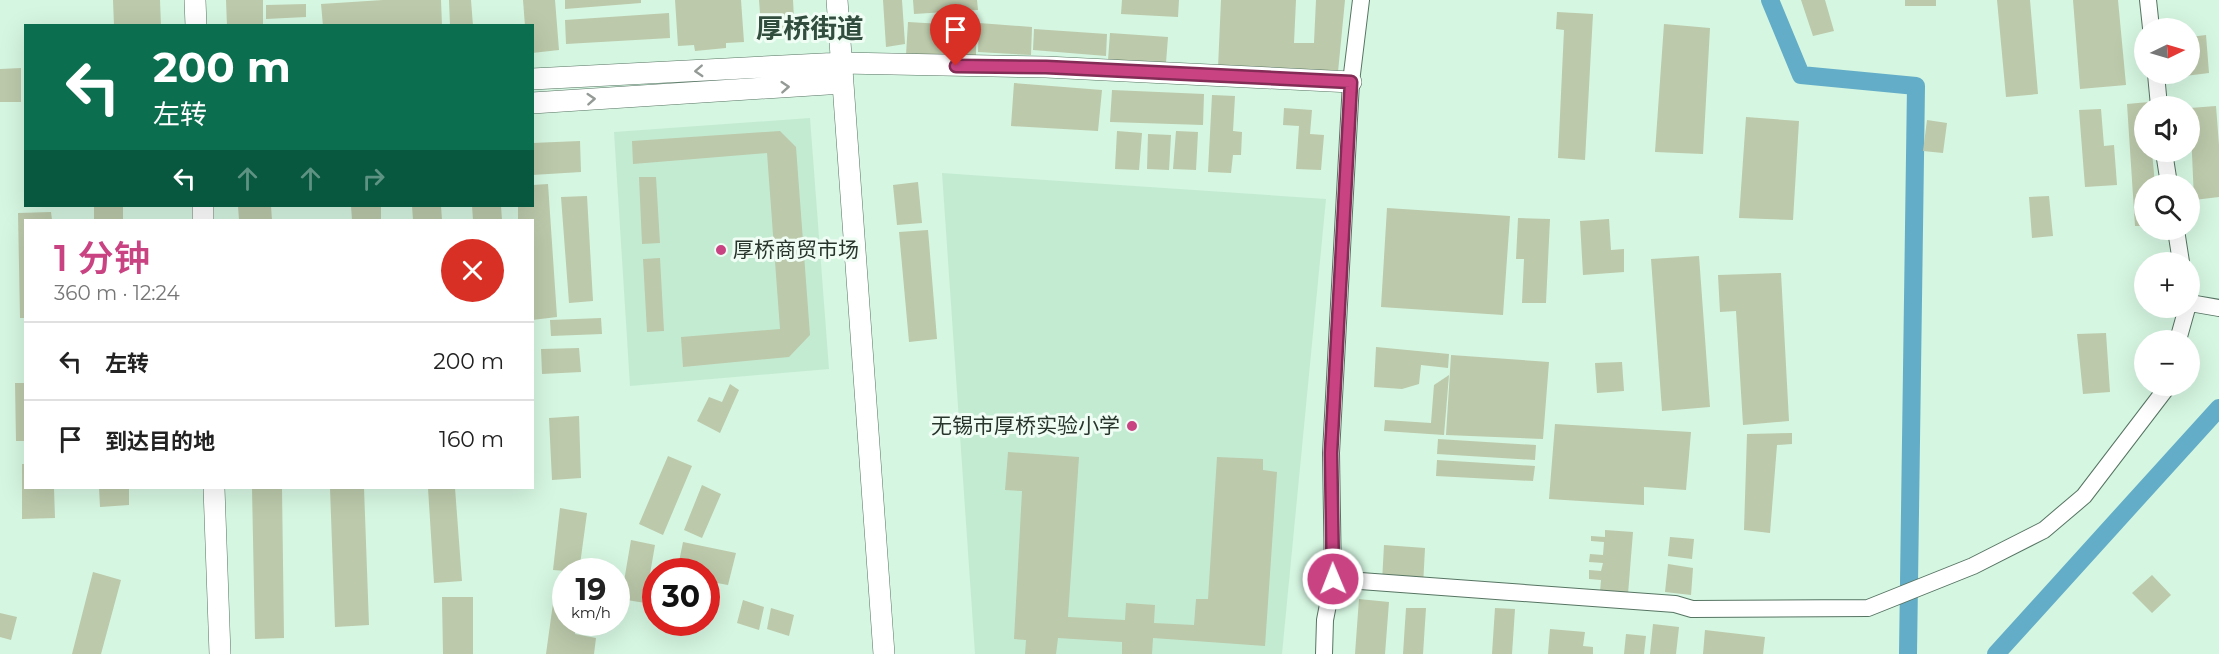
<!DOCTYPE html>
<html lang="zh">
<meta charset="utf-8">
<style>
:root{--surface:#fff;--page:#f2f2f2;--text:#222;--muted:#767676;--line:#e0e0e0;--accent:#c94383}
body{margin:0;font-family:Montserrat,"Noto Sans SC",sans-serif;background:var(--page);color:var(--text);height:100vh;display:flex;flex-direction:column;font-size:22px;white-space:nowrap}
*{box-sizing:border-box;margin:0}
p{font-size:20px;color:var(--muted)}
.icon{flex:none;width:33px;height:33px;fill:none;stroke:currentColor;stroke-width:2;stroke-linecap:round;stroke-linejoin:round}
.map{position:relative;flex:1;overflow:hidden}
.panel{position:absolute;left:24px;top:219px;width:510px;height:270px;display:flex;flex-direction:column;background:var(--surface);border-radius:0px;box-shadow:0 6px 24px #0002}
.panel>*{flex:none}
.banner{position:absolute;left:24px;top:24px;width:510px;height:183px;border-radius:0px;box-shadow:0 6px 24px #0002;background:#0b6e4f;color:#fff;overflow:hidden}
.needle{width:39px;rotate:85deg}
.buttons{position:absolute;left:2134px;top:18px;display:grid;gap:12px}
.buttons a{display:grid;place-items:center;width:66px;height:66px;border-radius:50%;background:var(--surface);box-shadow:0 6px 24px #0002;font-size:30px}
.speed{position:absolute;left:552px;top:558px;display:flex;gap:12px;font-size:30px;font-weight:700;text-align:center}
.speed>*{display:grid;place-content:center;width:78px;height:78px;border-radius:50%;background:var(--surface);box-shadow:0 6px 24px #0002;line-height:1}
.speed small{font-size:15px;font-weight:400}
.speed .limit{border:9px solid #d22;background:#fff;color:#111}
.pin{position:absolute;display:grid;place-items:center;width:51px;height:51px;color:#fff;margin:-62px -26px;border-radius:50% 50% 50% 0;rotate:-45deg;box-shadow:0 0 6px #0007}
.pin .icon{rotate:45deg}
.me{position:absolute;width:66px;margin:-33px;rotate:359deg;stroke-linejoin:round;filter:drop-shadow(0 0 4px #0008)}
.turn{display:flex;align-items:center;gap:21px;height:126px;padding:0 30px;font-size:27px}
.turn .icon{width:78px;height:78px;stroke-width:2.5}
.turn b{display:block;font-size:42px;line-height:51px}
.lanes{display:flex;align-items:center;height:57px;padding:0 30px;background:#0003;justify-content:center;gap:30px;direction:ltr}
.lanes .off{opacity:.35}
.round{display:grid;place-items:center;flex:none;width:63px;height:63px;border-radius:32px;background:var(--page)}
.summary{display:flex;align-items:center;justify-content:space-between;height:102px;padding:0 30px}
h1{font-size:36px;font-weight:600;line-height:45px;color:var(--accent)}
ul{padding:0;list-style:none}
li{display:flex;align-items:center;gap:18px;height:78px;padding:0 30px;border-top:2px solid var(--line)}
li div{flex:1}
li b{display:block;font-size:22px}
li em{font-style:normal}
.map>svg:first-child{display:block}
.built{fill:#c3ebd2}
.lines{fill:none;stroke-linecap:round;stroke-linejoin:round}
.canal{stroke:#63adc8;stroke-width:18}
.building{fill:#bcc9aa}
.minor-casing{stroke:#567462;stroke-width:18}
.tertiary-casing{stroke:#567462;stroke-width:22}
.minor{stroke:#fff;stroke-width:16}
.tertiary{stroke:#fff;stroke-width:21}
.oneway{stroke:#949a96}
.route-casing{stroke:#832c55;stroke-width:15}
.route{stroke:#c94383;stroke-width:10}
.poi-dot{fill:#c94383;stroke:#f0fdf5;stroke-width:2}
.labels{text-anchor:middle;stroke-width:6;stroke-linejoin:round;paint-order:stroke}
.poi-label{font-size:21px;fill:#28352d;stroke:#f0fdf5;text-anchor:start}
.district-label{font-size:27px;font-weight:bold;fill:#314d3d;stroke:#f0fdf5}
</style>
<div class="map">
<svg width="2219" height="654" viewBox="0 0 2219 654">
<rect width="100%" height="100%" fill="#d5f6e1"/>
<path class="built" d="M810,118L829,369L630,386L614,132Z
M942,173L1326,199L1282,654H975Z"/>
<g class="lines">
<path class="canal" d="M1770,0L1801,75L1916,86L1908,654
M1996,654L2219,408"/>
</g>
<path class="building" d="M113,0H160L161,26H114Z
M226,0H263V26H227Z
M383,0H441L442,26H323L321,4Z
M449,0H471L473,26H450Z
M523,0H555L559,50L532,53V26H525Z
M565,0H641V3L565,9Z
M675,0H741L744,42L726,43V48L695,51L694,45L678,46Z
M759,0H793L794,19L789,30L772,32L767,26L761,27Z
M883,0H902L905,44L886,47Z
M913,0H977L978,10L914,14Z
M1122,0H1179L1178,17L1121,14Z
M1221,0H1296L1294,43H1314L1316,0H1345L1338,72L1218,68Z
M1801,0H1825L1834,31L1813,36Z
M1905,0H1936V6H1905Z
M1997,0H2030L2038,94L2006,97Z
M2073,0H2118L2126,85L2080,89Z
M306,4V17L266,19V5Z
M1557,12L1593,14L1585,160L1558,158L1564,30L1556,29Z
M669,13L670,38L566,44L565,20Z
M908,22L976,26V58L906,55Z
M979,23L1032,27L1031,55L978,52Z
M1664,24L1710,28L1703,154L1655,152Z
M1034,29L1107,34L1106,56L1033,50Z
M1110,33L1168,37L1166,63L1108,60Z
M2206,35L2209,73L2185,76V74H2190V37Z
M21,68V102H0V69Z
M1014,83L1102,90L1098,131L1011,126Z
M1112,90L1204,94L1203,125L1110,122Z
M1212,95L1235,96L1233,131L1242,132L1241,155H1233L1231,173L1208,172Z
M2149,102L2150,106H2145V152H2152L2155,184H2145V226H2135L2127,104Z
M2216,106L2219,145V197L2194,200L2190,108Z
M1284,108L1312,110L1310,134L1324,135L1321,170L1296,169L1299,126L1283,125Z
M2101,109L2104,146L2114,145L2117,185L2085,187L2079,110Z
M1746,117L1799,121L1793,220L1739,218Z
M1927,120L1947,123L1943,153L1923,151Z
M780,131L796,147L810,335L789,357L683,367L681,337L780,329L767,153L633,164L632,141Z
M1117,131L1142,133L1139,170L1115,169Z
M1176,131L1198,132L1196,170L1173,169Z
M1148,134L1171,135L1169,170L1147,169Z
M580,141L581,172L532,175V143Z
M639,177H656L660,243L642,244Z
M918,182L922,223L897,225L893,185Z
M548,184L557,317L532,320V220H518V206H532V185Z
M587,196L593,301L569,303L561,197Z
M2049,196L2053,236L2032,238L2029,197Z
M94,206H123V220H94Z
M238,206H271L272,220H239Z
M351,206H381V220H352Z
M412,206H441L442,220H413Z
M472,206H501L502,220H473Z
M1387,208L1510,216L1503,315L1381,307Z
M51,212L52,220H26V318H20L18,213Z
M1518,218L1550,219L1546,303H1522L1524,259H1516Z
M1609,219L1611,250L1624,249V272L1583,275L1580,221Z
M928,230L937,339L909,342L899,232Z
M1699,256L1710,407L1662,411L1651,259Z
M660,258L664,331L647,332L643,259Z
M1781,273L1789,421L1743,425L1736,311L1720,312L1718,275Z
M601,318L602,334L551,336L550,320Z
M2106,333L2110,392L2083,394L2077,334Z
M1376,347L1449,354L1448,368L1421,365L1419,384L1402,389L1374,387Z
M579,348L581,372L542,374L541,349Z
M1451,355L1549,362L1543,439L1446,435Z
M1622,362L1624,391L1597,393L1595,363Z
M1449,375L1444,435L1384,431L1385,420L1431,423L1434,385Z
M15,383H26V441H16Z
M730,384L739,390L720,433L697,421L709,397L722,402Z
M579,416L581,478L552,480L549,418Z
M1555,424L1691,432L1686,490L1644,487V505L1549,499Z
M1792,433V444L1777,445L1770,533L1744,530L1747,434Z
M1438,439L1536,445L1535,460L1437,454Z
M1008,452L1079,457L1068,617L1125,620L1126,603L1155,605L1154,623L1194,625L1196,599H1208L1217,457L1263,459V470L1277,472L1265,646L1153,638L1152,654H1122V642L1058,638L1056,654H1025L1026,640L1014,639L1022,491L1005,490Z
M668,456L692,466L663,535L639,524Z
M1437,460L1535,466L1533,481L1436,476Z
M22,464H26V488H54L55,518L22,519Z
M702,485L721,494L702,538L684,530Z
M99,488H129V505L100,507Z
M252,488H282L284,638L255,639Z
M330,488H364L369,625L335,627Z
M428,488H455L462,581L434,583Z
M560,508L587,513L579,572L553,570Z
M1605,530L1633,532L1628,594L1600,592L1601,580L1589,579V570L1601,571L1603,563L1589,562L1590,554L1603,555L1604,542L1591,541V536L1605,537Z
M1670,537L1694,539L1692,559L1668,556Z
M631,540L655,545L645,603L621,599Z
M683,542L736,553L728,585L706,581V572H677Z
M1384,545L1425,548L1423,586L1382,582Z
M1668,564L1693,568L1691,595L1665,592Z
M93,572L121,580L101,654H72Z
M2152,575L2171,595L2152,613L2132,593Z
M554,596L566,598V622H577L575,634L596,638L594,654H546Z
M442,597H473V654H443Z
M1359,599L1389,602L1385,654H1355Z
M743,600L764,607L759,630L737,623Z
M771,608L794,615L789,636L767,629Z
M1406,608H1426L1423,654H1403Z
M1495,608L1515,609L1512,654H1492Z
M0,613L17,617L11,640L0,637Z
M1653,624L1679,627L1676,654H1650Z
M1550,629L1585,632L1583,646L1593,647V654H1548Z
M1705,630L1765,637L1763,654H1703Z
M1626,634L1646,636L1644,654H1624Z"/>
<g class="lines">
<g class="minor-casing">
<path id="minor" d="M2148,0L2151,28
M2156,74L2159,106
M2164,152L2169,184
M2176,230L2181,262
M2190,303L2219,308
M2178,340L2187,308
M1333,579L1675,604L1692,609L1868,608L1973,566L2044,530L2084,496L2165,390L2167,386
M1324,654L1325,620L1333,579L1331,453L1351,82L1361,0"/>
</g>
<g class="tertiary-casing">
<path id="tertiary" d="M195,0L196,26
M837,0L884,654
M532,79L842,63L1046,67L1351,82
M532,103L843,83
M203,206V220
M214,488L220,654"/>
</g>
<use href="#minor" class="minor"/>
<use href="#tertiary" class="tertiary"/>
</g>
<defs><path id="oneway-chevron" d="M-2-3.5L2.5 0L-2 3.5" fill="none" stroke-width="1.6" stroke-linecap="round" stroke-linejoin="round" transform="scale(1.5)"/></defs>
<g class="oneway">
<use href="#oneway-chevron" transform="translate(699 71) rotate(177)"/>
<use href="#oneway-chevron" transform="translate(785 87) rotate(-4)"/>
<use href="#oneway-chevron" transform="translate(591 99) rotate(-4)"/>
</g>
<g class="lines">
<g class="route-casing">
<path id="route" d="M956,66L1046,67L1351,82L1331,453L1333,579"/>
</g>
<use href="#route" class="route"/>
</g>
<g class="poi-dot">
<circle cx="721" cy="250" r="6"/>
<circle cx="1132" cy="426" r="6"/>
</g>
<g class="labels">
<g class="poi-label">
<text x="733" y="257">厚桥商贸市场</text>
<text x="1120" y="433" text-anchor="end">无锡市厚桥实验小学</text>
</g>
<g class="district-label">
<text x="810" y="38">厚桥街道</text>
</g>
</g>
</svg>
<div class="buttons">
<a><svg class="needle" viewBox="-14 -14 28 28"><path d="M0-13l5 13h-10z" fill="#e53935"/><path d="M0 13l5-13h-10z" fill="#767676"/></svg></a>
<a><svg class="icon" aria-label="sound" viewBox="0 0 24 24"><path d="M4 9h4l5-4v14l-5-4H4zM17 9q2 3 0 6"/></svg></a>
<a><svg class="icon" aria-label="search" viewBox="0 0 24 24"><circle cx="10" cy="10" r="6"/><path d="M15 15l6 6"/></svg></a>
<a>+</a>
<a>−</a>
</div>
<div class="speed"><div>19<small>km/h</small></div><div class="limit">30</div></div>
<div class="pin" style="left:956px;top:66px;background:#d93025"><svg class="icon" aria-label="arrive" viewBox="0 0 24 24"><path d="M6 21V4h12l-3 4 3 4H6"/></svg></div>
<svg class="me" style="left:1333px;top:579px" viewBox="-20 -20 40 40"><circle r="17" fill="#c94383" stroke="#fff" stroke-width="3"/><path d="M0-11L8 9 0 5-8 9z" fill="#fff"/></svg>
<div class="banner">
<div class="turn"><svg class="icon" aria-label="left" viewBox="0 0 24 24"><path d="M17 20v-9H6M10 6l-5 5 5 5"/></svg><div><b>200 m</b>左转</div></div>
<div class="lanes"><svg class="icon" aria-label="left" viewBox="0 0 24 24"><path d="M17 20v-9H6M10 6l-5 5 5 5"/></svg><svg class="icon off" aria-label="ahead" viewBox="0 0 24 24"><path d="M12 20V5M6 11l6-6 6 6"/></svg><svg class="icon off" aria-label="ahead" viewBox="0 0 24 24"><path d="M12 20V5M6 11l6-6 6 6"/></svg><svg class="icon off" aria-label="right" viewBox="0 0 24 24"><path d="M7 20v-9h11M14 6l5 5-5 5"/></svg></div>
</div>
<section class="panel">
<div class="summary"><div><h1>1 分钟</h1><p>360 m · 12:24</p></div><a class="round" style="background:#d93025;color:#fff"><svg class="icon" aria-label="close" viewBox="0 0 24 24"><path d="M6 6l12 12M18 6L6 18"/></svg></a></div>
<ul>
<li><svg class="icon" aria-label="left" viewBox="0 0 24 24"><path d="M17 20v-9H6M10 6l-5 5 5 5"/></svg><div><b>左转</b></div><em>200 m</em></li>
<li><svg class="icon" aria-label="arrive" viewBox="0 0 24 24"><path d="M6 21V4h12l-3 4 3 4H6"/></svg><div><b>到达目的地</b></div><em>160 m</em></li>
</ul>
</section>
</div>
